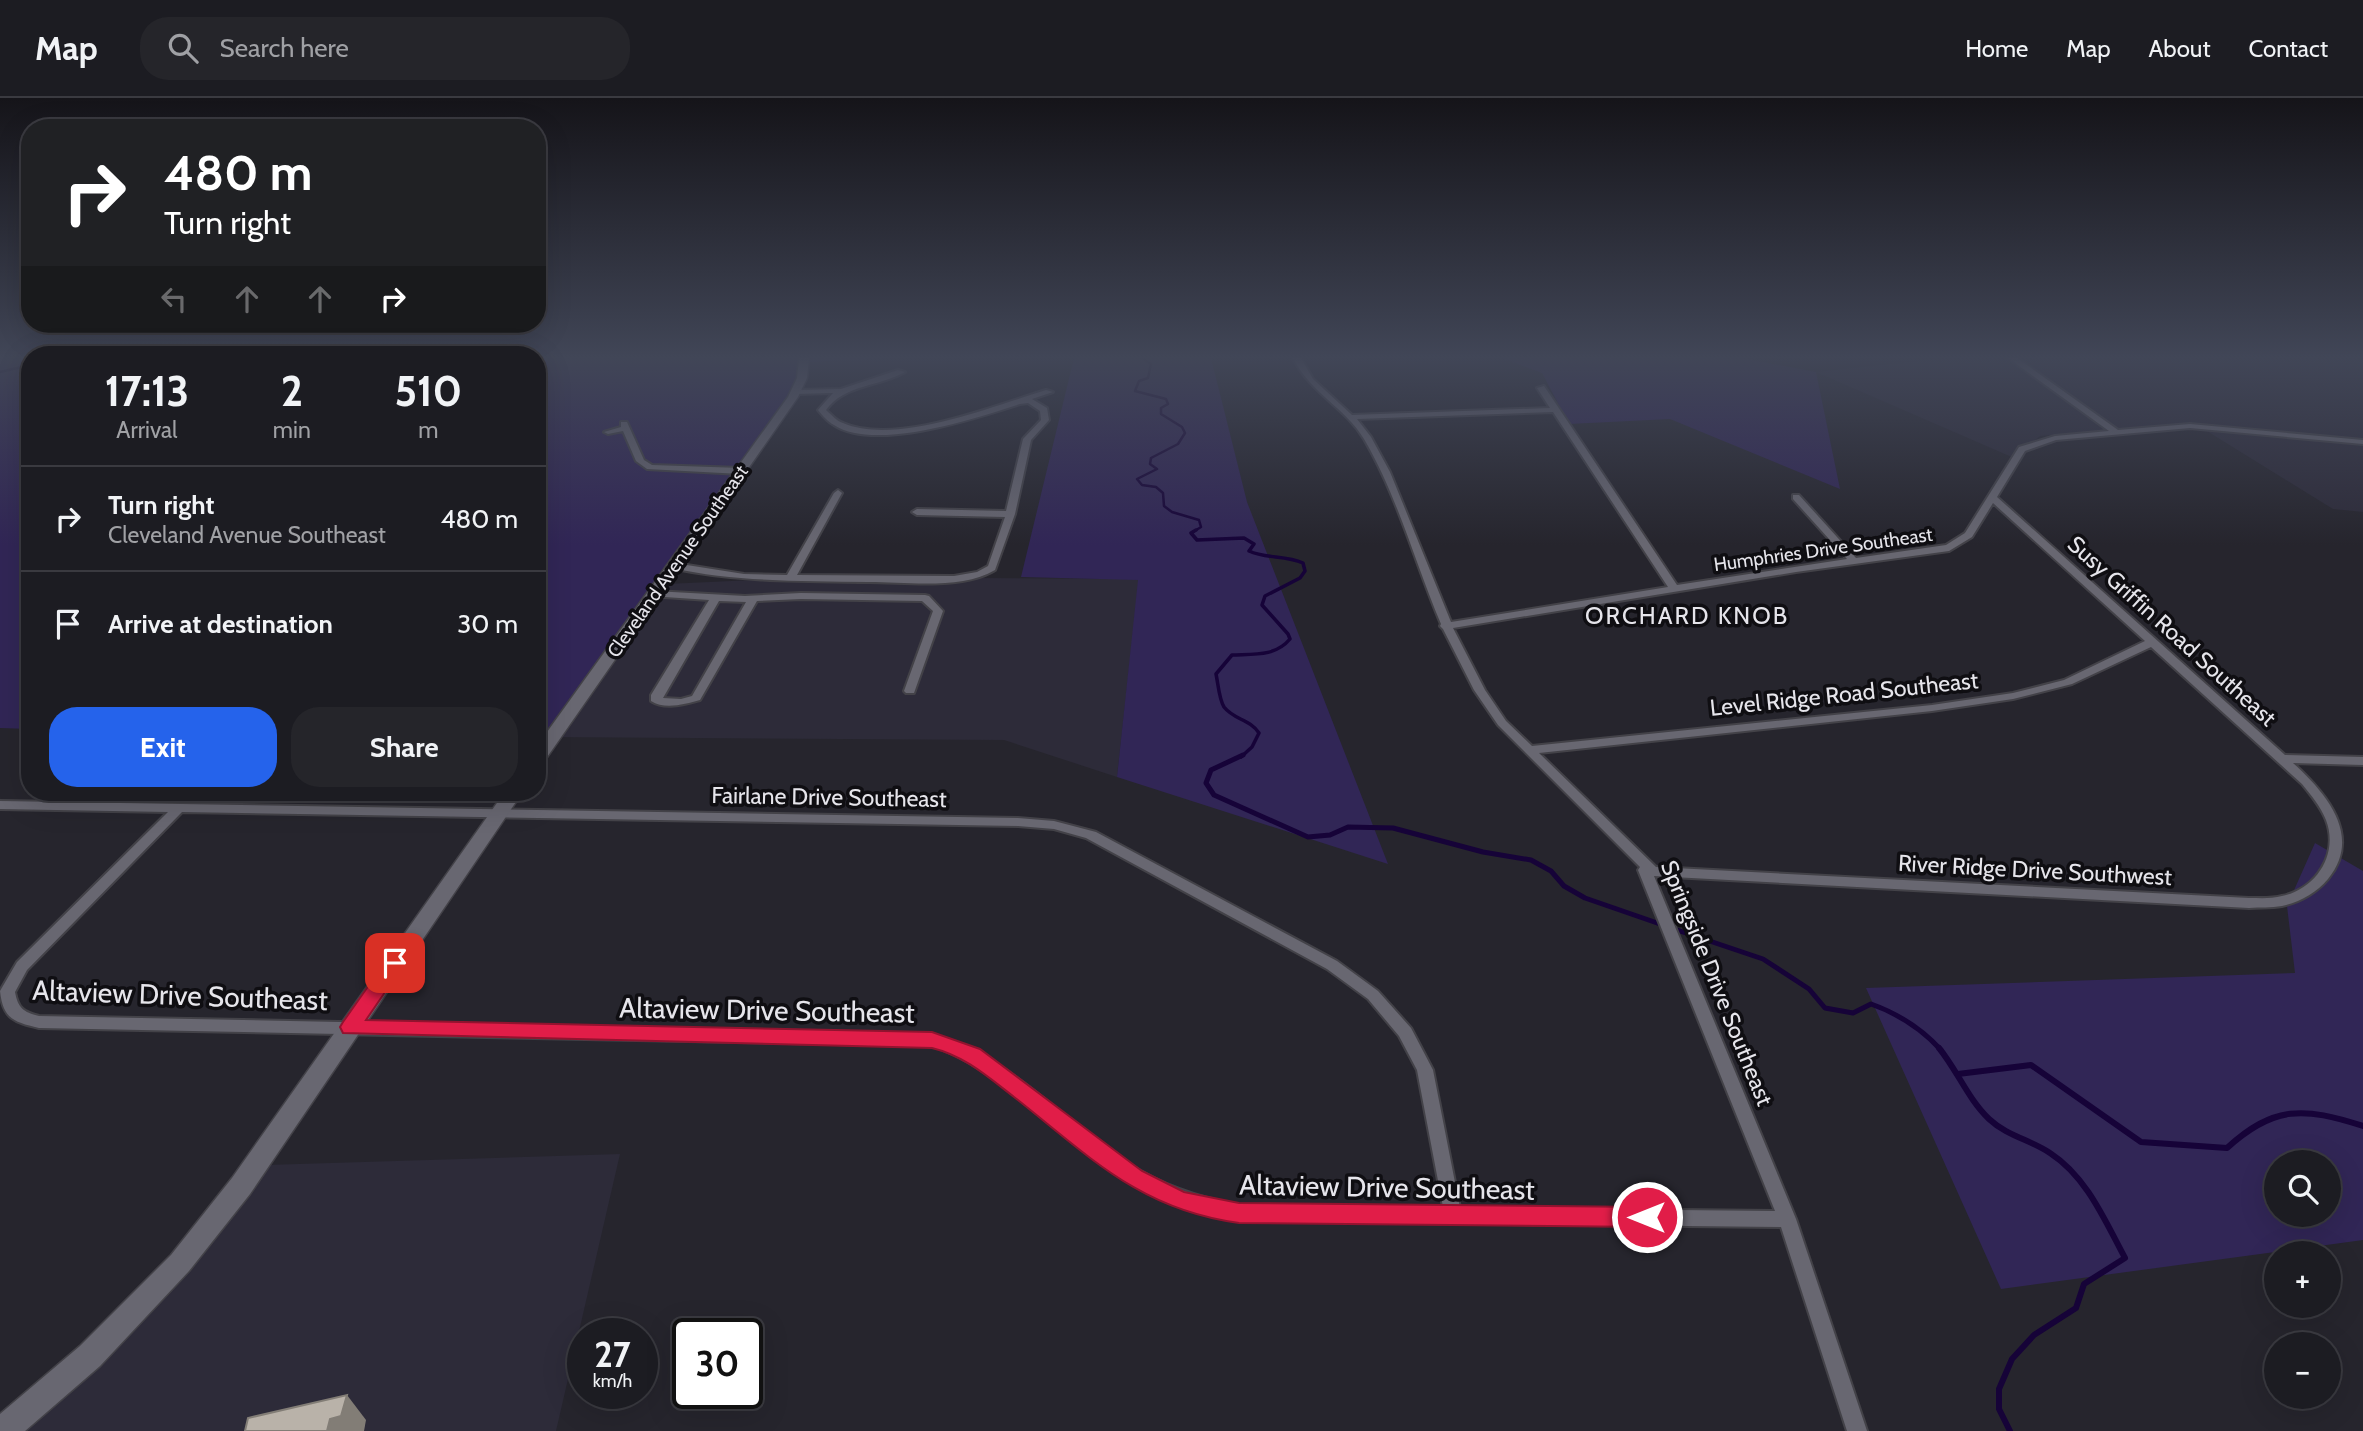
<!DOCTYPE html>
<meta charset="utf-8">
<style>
:root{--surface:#1c1c22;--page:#25252a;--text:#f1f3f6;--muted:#a0a1a5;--line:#3a3a40;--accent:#2563eb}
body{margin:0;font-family:Cabin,sans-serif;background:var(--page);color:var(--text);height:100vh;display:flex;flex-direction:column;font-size:26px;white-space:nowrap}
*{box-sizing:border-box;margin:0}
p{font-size:23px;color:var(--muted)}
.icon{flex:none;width:38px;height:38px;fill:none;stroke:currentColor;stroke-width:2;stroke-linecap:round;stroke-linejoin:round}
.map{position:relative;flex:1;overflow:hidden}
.side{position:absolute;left:21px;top:248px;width:525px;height:455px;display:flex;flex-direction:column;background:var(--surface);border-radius:28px;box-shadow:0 7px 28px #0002,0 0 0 2px var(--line)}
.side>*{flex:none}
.guide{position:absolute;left:21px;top:21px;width:525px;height:214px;border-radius:28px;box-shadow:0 7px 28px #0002,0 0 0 2px var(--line);background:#202124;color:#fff;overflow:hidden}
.controls{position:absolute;left:2264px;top:1052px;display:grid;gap:14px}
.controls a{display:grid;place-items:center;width:77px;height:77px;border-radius:50%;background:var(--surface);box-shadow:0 7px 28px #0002,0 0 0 2px var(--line);font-size:35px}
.speed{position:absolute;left:567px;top:1220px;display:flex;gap:14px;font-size:35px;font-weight:700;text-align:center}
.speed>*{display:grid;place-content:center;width:91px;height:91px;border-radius:50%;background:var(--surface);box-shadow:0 7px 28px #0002,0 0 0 2px var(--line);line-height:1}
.speed small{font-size:18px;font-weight:400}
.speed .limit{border:4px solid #111;border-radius:10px;background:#fff;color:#111}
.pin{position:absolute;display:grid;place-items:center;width:60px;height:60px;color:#fff;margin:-30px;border-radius:14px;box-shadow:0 4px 10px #0006}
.me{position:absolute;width:77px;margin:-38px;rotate:270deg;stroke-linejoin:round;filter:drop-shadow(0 0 5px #0008)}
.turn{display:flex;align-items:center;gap:24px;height:147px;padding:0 28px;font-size:32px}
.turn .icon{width:91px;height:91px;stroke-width:2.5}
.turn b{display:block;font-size:49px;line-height:60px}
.lanes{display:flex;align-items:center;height:66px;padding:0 28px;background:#0003;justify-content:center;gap:35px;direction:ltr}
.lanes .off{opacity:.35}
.eta{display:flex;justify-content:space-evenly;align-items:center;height:119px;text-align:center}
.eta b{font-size:42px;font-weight:700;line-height:49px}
.cta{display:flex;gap:14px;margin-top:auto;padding:14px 28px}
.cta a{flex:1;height:80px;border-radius:28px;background:var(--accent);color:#fff;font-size:28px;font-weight:700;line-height:80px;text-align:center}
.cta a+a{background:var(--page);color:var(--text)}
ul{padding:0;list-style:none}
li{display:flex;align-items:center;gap:21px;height:105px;padding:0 28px;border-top:2px solid var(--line)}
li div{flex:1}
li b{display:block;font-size:26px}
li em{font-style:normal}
header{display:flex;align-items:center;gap:42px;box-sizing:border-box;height:98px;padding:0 35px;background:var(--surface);border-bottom:2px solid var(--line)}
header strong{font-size:33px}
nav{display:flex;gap:38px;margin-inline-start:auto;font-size:24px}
.search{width:490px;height:63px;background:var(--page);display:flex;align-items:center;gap:18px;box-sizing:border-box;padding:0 24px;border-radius:28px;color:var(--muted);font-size:26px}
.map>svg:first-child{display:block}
.built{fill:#2d2b39}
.green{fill:#312656;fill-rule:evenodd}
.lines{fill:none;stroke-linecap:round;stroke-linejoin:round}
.stream-far3{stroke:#160338;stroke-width:2.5}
.stream-far2{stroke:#160338;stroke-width:3.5}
.stream-far1{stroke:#160338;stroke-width:5}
.stream{stroke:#160338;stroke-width:6}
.street-casing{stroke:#434248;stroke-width:4}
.secondary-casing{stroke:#434248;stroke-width:3}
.street{fill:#686771;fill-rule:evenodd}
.secondary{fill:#686771;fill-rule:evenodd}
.shaded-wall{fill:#827d76}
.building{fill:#b9b2a9;stroke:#827d76;stroke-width:2}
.route{fill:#e11d48;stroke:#92132f;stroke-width:2}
.labels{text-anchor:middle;stroke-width:7;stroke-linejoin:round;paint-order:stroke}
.far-street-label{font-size:19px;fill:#e6e5eb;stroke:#0f0e12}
.street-label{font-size:23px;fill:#e6e5eb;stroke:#0f0e12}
.neighbourhood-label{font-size:24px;letter-spacing:2px;fill:#e6e5eb;stroke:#0f0e12}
.near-street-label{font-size:28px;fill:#e6e5eb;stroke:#0f0e12}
</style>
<header>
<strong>Map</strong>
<div class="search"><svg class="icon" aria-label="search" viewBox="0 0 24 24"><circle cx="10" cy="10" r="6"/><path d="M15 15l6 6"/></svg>Search here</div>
<nav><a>Home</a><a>Map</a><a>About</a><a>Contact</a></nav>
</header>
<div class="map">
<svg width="2363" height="1333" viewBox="0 0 2363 1333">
<rect width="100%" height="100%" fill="#26252d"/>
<path class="built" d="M1943,260H2363V414L2333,411L2202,330H2134L2040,338L2014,360L1816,274Z
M820,479L1139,481L1117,679L1004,642L544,639L666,486Z
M620,1056L556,1333H10L266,1067Z"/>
<path class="green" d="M0,260H30V631L0,630Z
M537,260H891L809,264L803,288L544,639H537Z
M1074,260H1211L1247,404L1388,766L1117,679L1138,482L1021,479Z
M1502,260H1742L1816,274L1840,391L1670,321L1569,326L1542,275Z
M2315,745L2363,773V1142L2001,1191L1866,890L2295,875L2287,808ZM2277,1064H2329V1116H2277Z"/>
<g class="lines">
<path class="stream-far3" d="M1142,260L1151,266L1148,280L1139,283L1135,293L1166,301L1168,306L1161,310V316L1182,329L1185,335L1178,346L1151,360L1150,366L1157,371L1137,381L1142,387L1156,389L1163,395L1164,408L1172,414L1199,422L1201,429L1193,434
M0,274L30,267"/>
<path class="stream-far2" d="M1196,432L1191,435L1197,442L1244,440L1254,446L1249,453C1266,461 1285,457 1303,465L1305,473L1300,480L1265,498L1262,507L1288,536L1290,541C1275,559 1253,556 1232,557L1216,576C1218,585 1219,601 1224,609C1234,622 1250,621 1259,635L1252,649L1241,659"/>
<path class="stream-far1" d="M1243,657L1211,672L1206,685L1214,697L1308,739L1330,737L1348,729L1393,730L1483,754L1531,762L1551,773L1564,788L1585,800L1663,827
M1671,830L1763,861L1809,891L1825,910L1853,915L1871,906C1899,916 1921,930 1941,952"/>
<path class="stream" d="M1939,950C1957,972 1968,1001 1989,1021C2007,1038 2031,1042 2050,1055C2087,1079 2105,1123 2125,1160L2084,1186L2076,1210L2034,1237L2012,1261L1999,1291V1311L2010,1333
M1958,976L2031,967L2141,1044L2227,1050C2274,1007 2304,1009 2363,1028"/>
<g class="street-casing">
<path id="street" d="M1293,260H1301L1313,281L1352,317L1550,310L1537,290L1544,288L1677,487L1847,461L1793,401V397H1799L1856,460L1946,447L1965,435L2019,349L2055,338L2109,333L2008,260H2017L2118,332L2190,326L2363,342V346L2190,330L2056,342L2025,353L1997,399L2285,657L2363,659V667L2293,665C2326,695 2363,738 2328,781C2316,795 2300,804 2282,808C2271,810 2260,809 2249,810L1654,778L1796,1121L1867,1333H1847L1781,1129L1239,1123C1216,1118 1194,1114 1172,1105C1120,1085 1078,1048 1035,1014C1003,988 972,960 932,948L39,930C14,924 3,921 0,893L17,864L168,714L0,711V703L1018,720L1054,723L1096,734L1337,863L1378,893L1411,930L1433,972L1460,1110L1775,1113L1638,772L1640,769L1498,627L1474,592L1443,531L1440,528L1441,526C1415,465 1398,399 1364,341C1345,309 1311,296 1293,260ZM1553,314L1668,489L1451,524L1390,374L1371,339L1357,321ZM1993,405L2145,543L2064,582L2013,595L1932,607L1532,648L1506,623L1485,592L1453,530L1796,474L1949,453L1972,439ZM2151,549L2302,686C2311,697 2321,709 2326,722C2339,756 2316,791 2282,798C2271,801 2260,800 2249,800L1656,769L1539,655L1932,613L2013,601L2072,586ZM182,714L1018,728L1054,731L1086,740L1327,871L1368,901L1399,938L1417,972L1443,1109L1239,1107C1199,1100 1163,1088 1129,1066C1063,1023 1009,958 932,936L39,918C23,914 18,910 15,894L27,872Z
M898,272L905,274C879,289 845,286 826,312C831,316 836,323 843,325C896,348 993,308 1046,292L1053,294L1032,301L1047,310L1049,322L1031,342L1015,416L995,472C962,492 907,484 869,484C801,483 737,484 671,470L669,468L674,465L744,476L787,477L834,395L838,392L842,395L797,477L954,478L977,474L988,468L1005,419L917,417L912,414L917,411L1006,413L1023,341L1041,322L1040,313L1028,305L1020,306C976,320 875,354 834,327C828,324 822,317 818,312L833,295L795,296L791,294L795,292L841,291Z
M621,324H627L644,362L652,367L741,370L745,373L741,376L647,371L636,363L623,333L608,336L604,334L621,329Z
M654,493L745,498L801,495L925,497L929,498L943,513L914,595H906L904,593L933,513L922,503L801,501L757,503L700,602C685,606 665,612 651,603V597L709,502L650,498V494ZM719,503L746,504L692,598L681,601L663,600Z"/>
</g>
<g class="secondary-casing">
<path id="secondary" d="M799,260H809L807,280L798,299L543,665L537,666V648L788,299L797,280Z
M504,695H522L250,1096L189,1173L100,1268L25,1333H0V1316L80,1248L171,1157L232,1080Z"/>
</g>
<use href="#street" class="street"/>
<use href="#secondary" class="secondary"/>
</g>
<path class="shaded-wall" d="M347,1297L366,1322L364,1333H327L330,1321Z"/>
<path class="building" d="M347,1297L341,1318L330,1321L327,1333H245L248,1320Z"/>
<linearGradient id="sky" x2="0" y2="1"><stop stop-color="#151419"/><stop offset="0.58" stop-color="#414657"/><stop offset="1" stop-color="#414657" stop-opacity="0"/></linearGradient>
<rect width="2363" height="447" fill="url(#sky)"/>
<path class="route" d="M395,858L405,865L366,922L932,934L980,951L1142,1073L1184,1094L1239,1105L1647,1109L1656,1112L1659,1119L1656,1126L1647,1129L1239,1125C1140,1112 1089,1058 1014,999C988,979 965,958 932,950L343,935L340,929L343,924L388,860Z"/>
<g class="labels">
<g class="far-street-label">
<text transform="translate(1823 451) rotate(-8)" y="7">Humphries Drive Southeast</text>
<text transform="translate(677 463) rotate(-55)" y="7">Cleveland Avenue Southeast</text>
</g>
<g class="street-label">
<text transform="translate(2172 533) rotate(42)" y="8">Susy Griffin Road Southeast</text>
<text transform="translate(1844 596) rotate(-6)" y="8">Level Ridge Road Southeast</text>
<text transform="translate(829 699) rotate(1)" y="8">Fairlane Drive Southeast</text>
<text transform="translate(2035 772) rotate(3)" y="8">River Ridge Drive Southwest</text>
<text transform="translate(1717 885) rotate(68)" y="8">Springside Drive Southeast</text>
</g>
<g class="neighbourhood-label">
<text x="1687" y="526">ORCHARD KNOB</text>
</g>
<g class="near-street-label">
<text transform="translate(180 897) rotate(2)" y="10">Altaview Drive Southeast</text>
<text transform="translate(767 912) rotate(1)" y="10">Altaview Drive Southeast</text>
<text transform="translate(1387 1089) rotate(1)" y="10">Altaview Drive Southeast</text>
</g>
</g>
</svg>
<div class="controls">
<a><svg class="icon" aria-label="search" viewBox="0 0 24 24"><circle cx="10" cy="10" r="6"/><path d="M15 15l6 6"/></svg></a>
<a>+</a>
<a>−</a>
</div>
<div class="speed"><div>27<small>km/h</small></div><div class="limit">30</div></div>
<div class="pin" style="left:395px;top:865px;background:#d93025"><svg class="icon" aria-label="arrive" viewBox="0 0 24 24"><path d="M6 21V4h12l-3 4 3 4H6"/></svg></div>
<svg class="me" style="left:1647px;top:1119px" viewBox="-20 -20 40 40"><circle r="17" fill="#e11d48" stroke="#fff" stroke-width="3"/><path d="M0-11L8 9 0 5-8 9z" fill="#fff"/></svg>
<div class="guide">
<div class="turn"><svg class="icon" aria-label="right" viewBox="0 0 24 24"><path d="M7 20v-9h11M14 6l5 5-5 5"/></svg><div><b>480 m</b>Turn right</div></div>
<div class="lanes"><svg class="icon off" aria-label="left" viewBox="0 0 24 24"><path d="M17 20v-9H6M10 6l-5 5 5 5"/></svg><svg class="icon off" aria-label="ahead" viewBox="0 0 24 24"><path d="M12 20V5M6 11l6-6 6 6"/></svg><svg class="icon off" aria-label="ahead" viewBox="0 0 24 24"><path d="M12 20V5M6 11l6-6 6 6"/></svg><svg class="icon" aria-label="right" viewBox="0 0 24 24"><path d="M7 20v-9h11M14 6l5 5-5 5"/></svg></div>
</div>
<section class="side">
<div class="eta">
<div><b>17:13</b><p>Arrival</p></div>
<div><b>2</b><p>min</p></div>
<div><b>510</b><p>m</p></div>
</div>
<ul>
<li><svg class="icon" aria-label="right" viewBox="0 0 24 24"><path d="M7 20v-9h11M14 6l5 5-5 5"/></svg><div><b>Turn right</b><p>Cleveland Avenue Southeast</p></div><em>480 m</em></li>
<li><svg class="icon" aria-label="arrive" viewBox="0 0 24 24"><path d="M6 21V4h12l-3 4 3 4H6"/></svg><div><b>Arrive at destination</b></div><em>30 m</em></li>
</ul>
<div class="cta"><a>Exit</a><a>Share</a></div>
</section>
</div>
